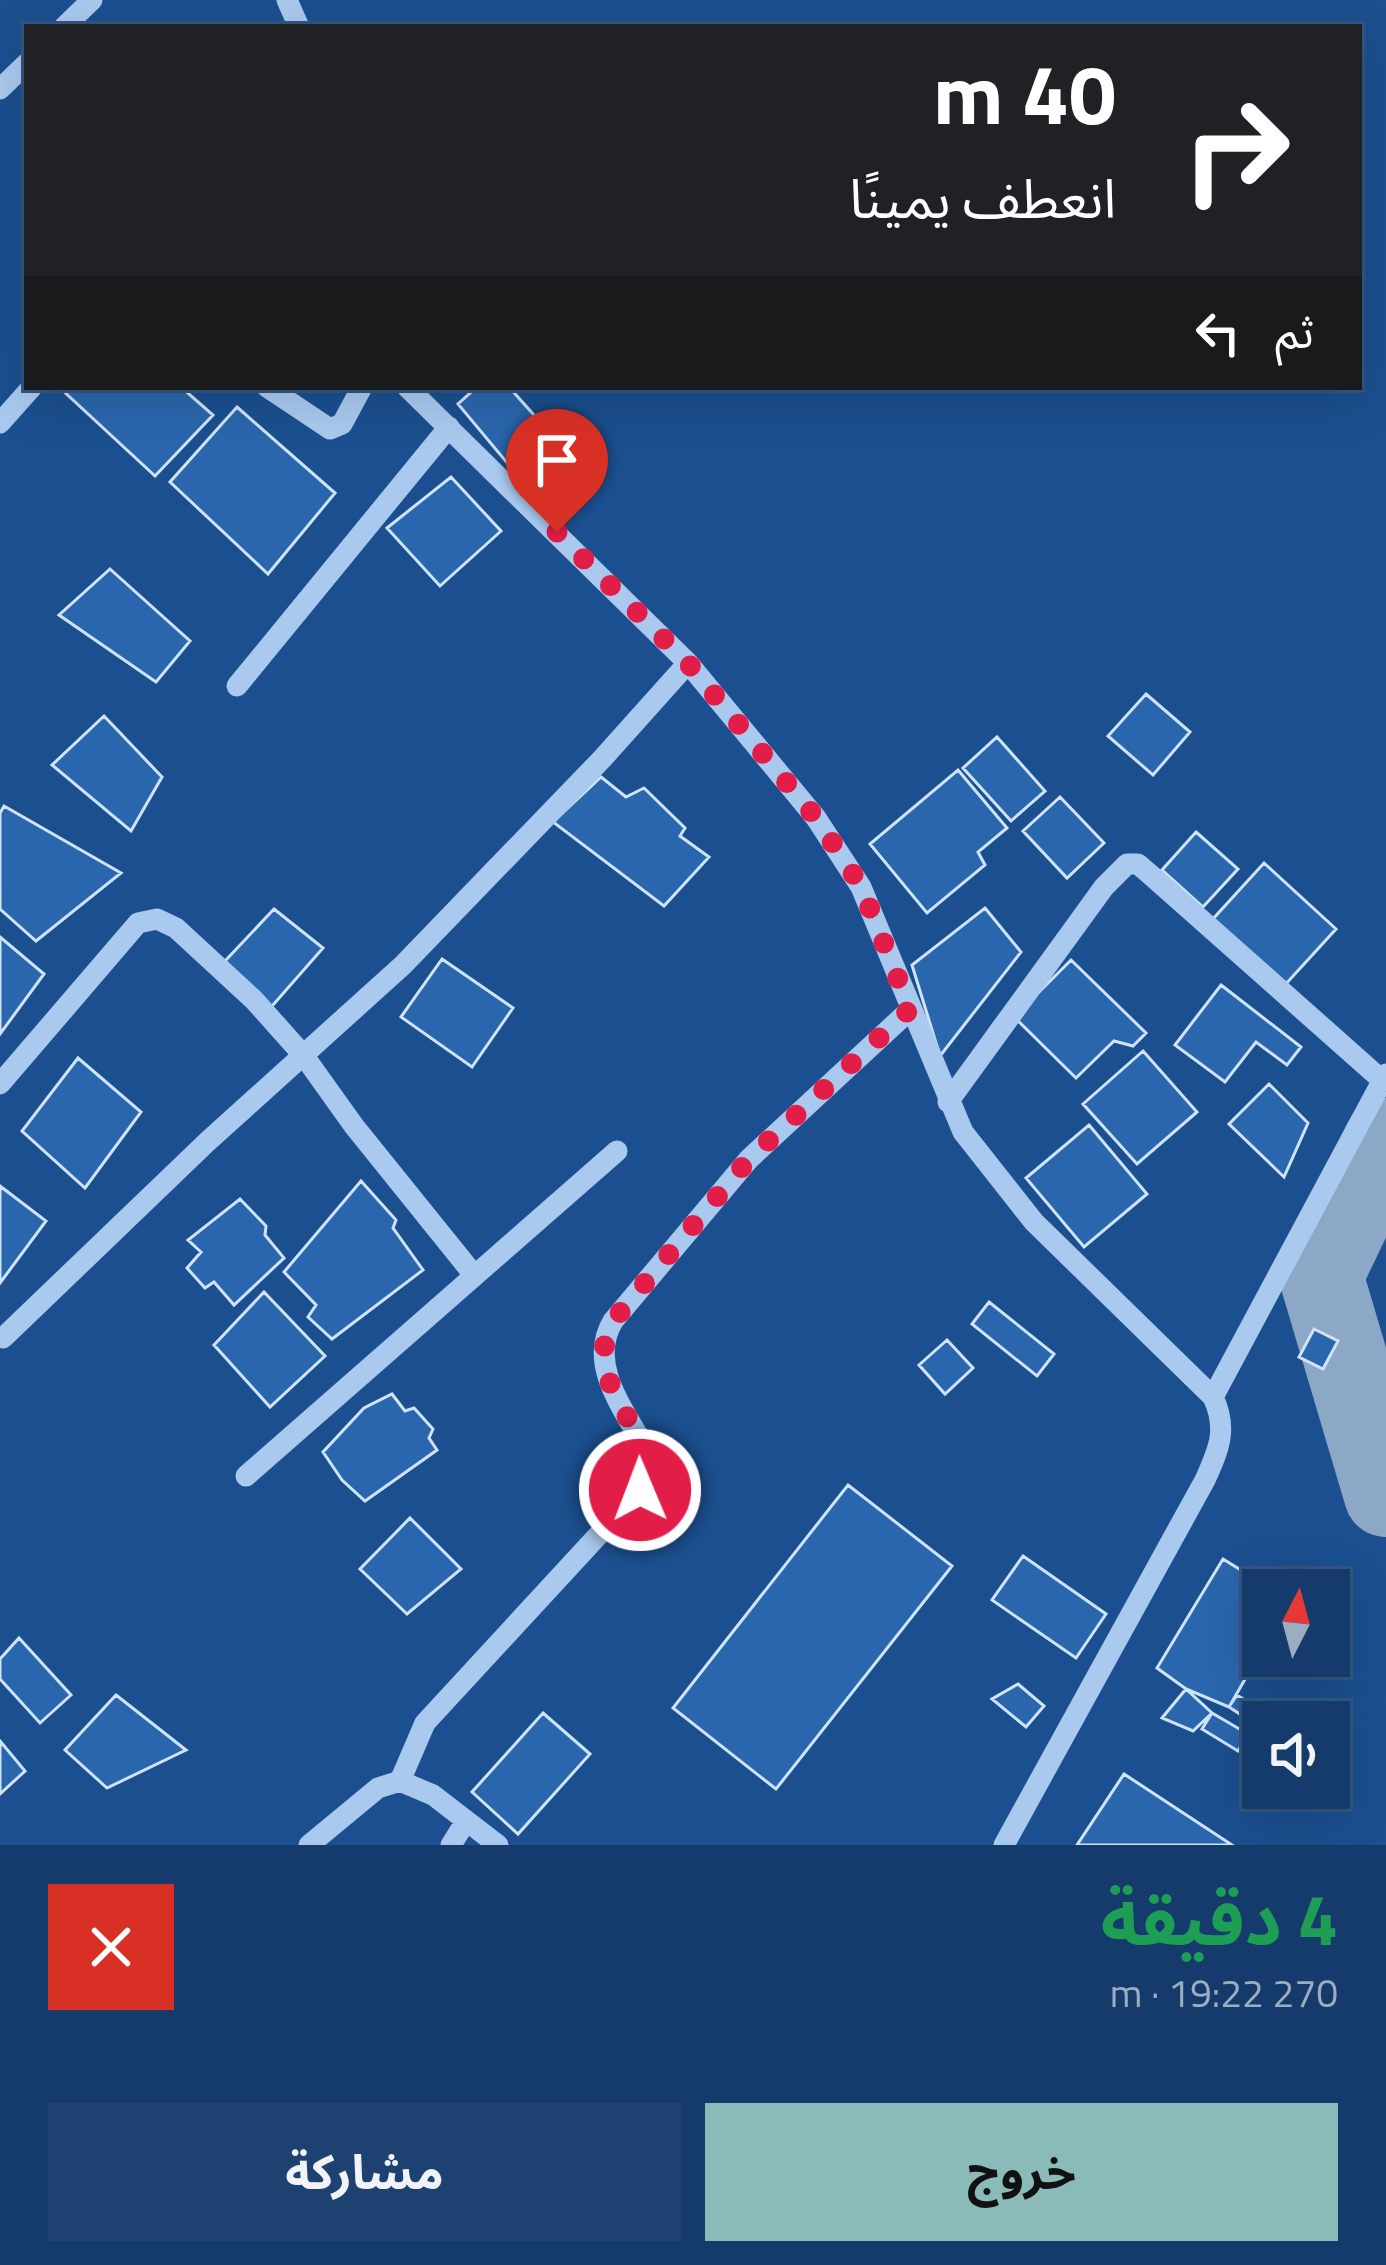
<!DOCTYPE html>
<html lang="ar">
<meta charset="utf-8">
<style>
:root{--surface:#143b6b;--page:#1d4271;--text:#f1f3f6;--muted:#9dadc1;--line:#33557e;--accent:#8bbbb9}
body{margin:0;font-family:"Titillium Web","Noto Sans Arabic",sans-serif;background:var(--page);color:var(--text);direction:rtl;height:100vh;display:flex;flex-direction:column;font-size:45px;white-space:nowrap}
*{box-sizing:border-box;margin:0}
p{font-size:39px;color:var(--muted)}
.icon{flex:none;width:66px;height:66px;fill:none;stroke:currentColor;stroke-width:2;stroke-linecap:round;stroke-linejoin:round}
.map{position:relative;height:1845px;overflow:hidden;direction:ltr}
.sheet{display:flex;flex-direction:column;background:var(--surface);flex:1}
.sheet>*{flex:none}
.top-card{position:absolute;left:24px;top:24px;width:1338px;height:366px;border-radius:0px;box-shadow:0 12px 48px #0002,0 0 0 3px var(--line);direction:rtl;background:#202124;color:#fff;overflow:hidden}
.needle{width:78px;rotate:6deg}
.tools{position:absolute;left:1242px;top:1569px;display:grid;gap:24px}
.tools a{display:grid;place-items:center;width:108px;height:108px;border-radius:0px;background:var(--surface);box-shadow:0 12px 48px #0002,0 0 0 3px var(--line);font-size:60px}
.pin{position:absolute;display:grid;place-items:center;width:102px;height:102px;color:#fff;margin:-123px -51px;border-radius:50% 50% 50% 0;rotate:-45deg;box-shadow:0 0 12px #0007}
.pin .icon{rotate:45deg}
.me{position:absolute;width:132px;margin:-66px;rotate:359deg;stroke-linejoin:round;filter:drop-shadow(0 0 9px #0008)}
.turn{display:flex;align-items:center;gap:42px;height:252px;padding:0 48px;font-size:54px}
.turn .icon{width:156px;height:156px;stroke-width:2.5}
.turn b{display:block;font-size:84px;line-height:102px}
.then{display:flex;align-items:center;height:114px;padding:0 48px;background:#0003;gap:24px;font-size:45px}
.round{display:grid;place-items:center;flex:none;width:126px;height:126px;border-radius:0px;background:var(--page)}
.overview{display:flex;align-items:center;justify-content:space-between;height:204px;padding:0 48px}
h1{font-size:72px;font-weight:700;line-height:90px;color:#1e9e55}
.cta{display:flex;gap:24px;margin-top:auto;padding:24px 48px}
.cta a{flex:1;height:138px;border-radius:0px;background:var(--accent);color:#111;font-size:48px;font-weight:700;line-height:138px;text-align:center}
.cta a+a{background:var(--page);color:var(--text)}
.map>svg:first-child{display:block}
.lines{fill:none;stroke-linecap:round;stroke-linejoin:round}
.taxiway{stroke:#8da7c7;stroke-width:84}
.building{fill:#2a66ad;stroke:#cfe3fa;stroke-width:3}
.minor{stroke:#a9c9ee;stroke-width:21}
.route{stroke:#e11d48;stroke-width:21;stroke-dasharray:0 37.8}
</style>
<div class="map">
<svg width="1386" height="1845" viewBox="0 0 1386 1845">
<rect width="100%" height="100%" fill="#1b4f8f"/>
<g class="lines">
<path class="taxiway" d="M1386,1140L1321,1276L1386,1495"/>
</g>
<path class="building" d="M59,387H181L213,415L155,476Z
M477,387H509L559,443L519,477L458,404Z
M237,407L335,493L268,574L170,482Z
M451,477L501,531L440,586L387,528Z
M110,569L190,641L156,682L59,615Z
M1146,694L1190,732L1153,775L1108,736Z
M104,716L162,777L131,831L52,765Z
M997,737L1045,791L1011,821L963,768Z
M958,770L1007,828L978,852L985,865L927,913L870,844Z
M601,777L626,797L644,788L685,828L680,836L709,857L664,906L553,822Z
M1060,797L1104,843L1067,878L1023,831Z
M4,806L121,873L36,941L0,909V813Z
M1196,832L1238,869L1203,907L1162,870Z
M1264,863L1336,929L1284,986L1212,920Z
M985,908L1021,952L940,1056L912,965Z
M274,909L323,948L266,1013L225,961Z
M0,937L44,974L0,1034Z
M442,959L513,1008L472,1067L401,1017Z
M1071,960L1146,1033L1133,1046L1114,1041L1076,1078L1014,1017Z
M1221,985L1301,1047L1287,1065L1256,1042L1225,1082L1175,1045Z
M1143,1051L1197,1112L1137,1164L1083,1104Z
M78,1058L141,1112L85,1188L22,1131Z
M1269,1084L1308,1123L1284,1177L1229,1124Z
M1089,1125L1147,1194L1084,1247L1026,1178Z
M361,1181L396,1220L393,1228L423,1270L332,1339L308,1317L316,1305L284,1272Z
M0,1186L46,1221L0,1283Z
M240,1199L266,1226L265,1235L284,1258L234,1305L214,1282L205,1288L187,1268L201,1252L188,1240Z
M264,1292L325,1356L270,1407L214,1345Z
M989,1302L1054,1354L1037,1376L972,1324Z
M1314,1329L1338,1341L1323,1369L1299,1357Z
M947,1340L973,1368L945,1394L919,1365Z
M392,1394L405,1411L414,1408L433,1429L429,1438L437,1450L365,1501L342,1480L323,1452L364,1408Z
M848,1485L952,1566L776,1789L673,1708Z
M410,1518L461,1569L407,1614L360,1569Z
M1023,1556L1106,1614L1076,1658L992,1600Z
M1223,1559L1262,1583L1244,1596L1263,1608V1648L1229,1707L1186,1689L1157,1668Z
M19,1638L71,1695L40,1723L0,1679V1659Z
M1018,1684L1044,1706L1026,1727L992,1699Z
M1186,1689L1212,1713L1193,1731L1162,1718Z
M116,1695L186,1750L107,1788L65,1750Z
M1237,1695L1278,1722H1263V1729L1229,1707Z
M543,1713L590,1754L518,1834L472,1792Z
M1212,1713L1248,1734L1238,1751L1202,1729Z
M0,1741L25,1771L0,1794Z
M1124,1774L1232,1845H1077Z"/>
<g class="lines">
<path class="minor" d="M287,0L299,27
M64,27L92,0
M0,89L27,63
M267,387L330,429L342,424L362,387
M407,387L688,663L816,818L861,887L963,1132L1034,1222L1213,1397C1228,1429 1219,1449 1205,1480L1004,1845
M0,423L32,387
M237,686L449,427
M0,1084L138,923L157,919L176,928L254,1000L304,1056L354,1126L474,1275
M948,1102L1104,887L1127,864H1138L1153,877L1383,1081
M3,1338L207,1142L403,965L602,759L688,663
M1213,1397L1386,1074
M246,1476L617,1151
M400,1781L425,1723L640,1490L652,1470L649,1455C627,1413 586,1366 613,1321L749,1159L911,1009
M309,1845L378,1788L400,1781L433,1795L498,1845
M451,1845L466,1821"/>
</g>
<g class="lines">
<path class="route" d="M557,532L688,663L816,818L861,886L910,1009L748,1160L613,1321C586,1367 627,1413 650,1455L652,1470L640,1490"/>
</g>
</svg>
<div class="tools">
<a><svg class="needle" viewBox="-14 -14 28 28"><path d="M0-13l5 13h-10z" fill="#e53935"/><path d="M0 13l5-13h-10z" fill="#9dadc1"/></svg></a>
<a><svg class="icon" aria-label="sound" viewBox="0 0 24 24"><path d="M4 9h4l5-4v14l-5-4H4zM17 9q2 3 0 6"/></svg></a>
</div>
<div class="pin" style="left:557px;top:532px;background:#d93025"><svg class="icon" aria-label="arrive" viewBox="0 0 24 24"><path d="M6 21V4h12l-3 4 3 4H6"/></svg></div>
<svg class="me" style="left:640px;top:1490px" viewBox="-20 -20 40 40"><circle r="17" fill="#e11d48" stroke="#fff" stroke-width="3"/><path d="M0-11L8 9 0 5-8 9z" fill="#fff"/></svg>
<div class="top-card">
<div class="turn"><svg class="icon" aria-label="right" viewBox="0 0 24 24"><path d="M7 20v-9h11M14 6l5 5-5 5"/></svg><div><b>40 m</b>انعطف يمينًا</div></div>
<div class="then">ثم<svg class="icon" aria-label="left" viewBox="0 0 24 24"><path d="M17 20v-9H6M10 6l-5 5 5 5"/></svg></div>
</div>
</div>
<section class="sheet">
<div class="overview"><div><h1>4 دقيقة</h1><p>270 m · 19:22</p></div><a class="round" style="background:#d93025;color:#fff"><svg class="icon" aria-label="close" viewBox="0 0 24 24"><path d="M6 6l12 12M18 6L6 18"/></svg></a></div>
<div class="cta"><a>خروج</a><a>مشاركة</a></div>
</section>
